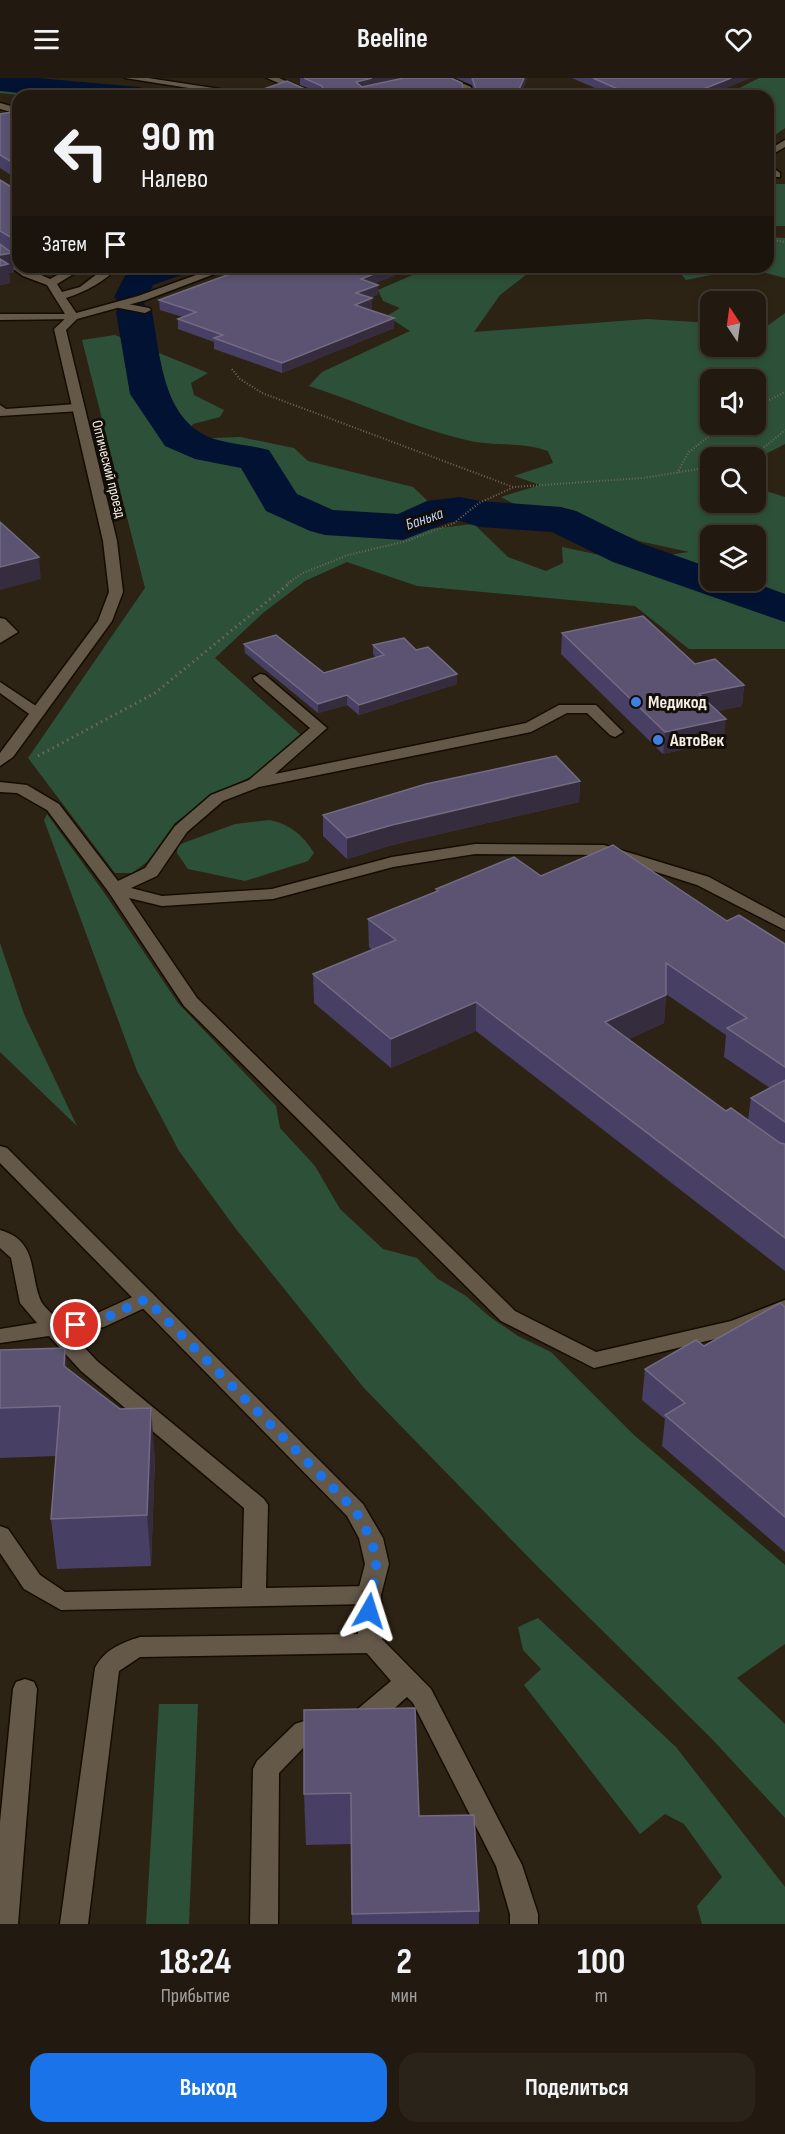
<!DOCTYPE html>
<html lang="ru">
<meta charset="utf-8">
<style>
:root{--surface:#221a10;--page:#2a2319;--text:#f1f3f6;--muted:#a2a19f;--line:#3f3830;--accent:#1a73e8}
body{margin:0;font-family:"Sofia Sans Condensed",sans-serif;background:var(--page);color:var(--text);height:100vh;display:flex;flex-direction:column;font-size:22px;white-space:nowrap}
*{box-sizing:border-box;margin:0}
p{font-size:20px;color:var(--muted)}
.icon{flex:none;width:33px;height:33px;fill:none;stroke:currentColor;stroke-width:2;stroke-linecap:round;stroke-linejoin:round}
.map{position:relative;height:1846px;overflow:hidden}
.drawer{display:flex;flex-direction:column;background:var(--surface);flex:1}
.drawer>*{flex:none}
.banner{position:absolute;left:12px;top:12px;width:762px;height:183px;border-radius:18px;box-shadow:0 3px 9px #0003,0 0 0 2px var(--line);background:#221a10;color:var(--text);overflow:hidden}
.needle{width:39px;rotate:347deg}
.controls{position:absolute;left:700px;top:213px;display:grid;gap:12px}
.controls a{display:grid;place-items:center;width:66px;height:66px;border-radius:12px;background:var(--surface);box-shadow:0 3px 9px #0003,0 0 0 2px var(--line);font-size:30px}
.pin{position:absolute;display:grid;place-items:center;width:51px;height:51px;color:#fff;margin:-26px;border:3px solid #fff;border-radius:50%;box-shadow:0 2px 6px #0007}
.me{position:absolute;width:66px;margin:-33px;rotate:6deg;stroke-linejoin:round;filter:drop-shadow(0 0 4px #0008)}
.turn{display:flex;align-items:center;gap:21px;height:126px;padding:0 30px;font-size:27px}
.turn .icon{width:78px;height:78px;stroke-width:2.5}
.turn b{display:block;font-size:42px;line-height:51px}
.then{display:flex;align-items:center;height:57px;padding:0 30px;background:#0003;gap:12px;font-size:22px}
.eta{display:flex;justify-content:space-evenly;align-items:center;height:102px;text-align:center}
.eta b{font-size:36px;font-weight:700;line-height:42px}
.button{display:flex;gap:12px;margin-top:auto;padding:12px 30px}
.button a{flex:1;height:69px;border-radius:18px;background:var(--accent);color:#fff;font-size:24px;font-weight:700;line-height:69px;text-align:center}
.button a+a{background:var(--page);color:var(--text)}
header{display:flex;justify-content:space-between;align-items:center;height:78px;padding:0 30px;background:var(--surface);font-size:27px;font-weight:700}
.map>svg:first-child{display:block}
.green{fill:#2d5138;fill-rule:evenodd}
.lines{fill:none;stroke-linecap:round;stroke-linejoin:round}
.river{fill:#021232;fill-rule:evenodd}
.lane-casing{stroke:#150c02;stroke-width:3}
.street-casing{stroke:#150c02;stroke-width:3}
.path-far1{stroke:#71685b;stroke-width:2;stroke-dasharray:1 2;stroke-linecap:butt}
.path{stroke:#71685b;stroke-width:3;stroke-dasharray:1.5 4;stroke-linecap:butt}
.lane{fill:#645849;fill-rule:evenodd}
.street{fill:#645849;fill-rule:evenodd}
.wall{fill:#484064;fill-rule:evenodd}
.shaded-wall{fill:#352d3e}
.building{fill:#5b5371;stroke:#736b83;stroke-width:1.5}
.route{stroke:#1a73e8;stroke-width:10;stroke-dasharray:0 18}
.shop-dot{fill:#3f7fe0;stroke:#120d07;stroke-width:2}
.labels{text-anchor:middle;stroke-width:6;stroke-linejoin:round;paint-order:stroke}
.far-street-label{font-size:15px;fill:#f5eee4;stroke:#120d07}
.far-water-label{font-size:16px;font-style:italic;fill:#bbd2f8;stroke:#120d07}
.poi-label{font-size:18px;font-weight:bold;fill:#f5eee4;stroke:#120d07;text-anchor:start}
</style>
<header><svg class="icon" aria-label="menu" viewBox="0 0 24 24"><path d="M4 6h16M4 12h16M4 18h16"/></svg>Beeline<svg class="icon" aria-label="heart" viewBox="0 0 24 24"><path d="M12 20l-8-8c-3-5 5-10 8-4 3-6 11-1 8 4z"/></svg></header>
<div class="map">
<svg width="785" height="1846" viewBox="0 0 785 1846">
<rect width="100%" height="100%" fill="#2d2315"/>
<path class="green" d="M759,0H785V50L768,62V18H724Z
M25,2L97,7L100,9L160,18H31L0,15V3Z
M768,106H785V148H771L768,143Z
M768,159L785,160V200L746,190L686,202L675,189H768Z
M142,189H197L144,210L131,219L124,202Z
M431,189H536L500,217L474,254L647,241L711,245V268H756V248L766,249L785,235V366L756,381L711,380V424H756V410L785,419V571H689L635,528L417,508L347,484L305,503L263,535L215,580L301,657L253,698L215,715L175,745L147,784L132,795H115L28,680L145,510L82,262L115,257L208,295L191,305L194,317L224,332L220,339L193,346L189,352L211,360L240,359L294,370L308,383L413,409L433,428L404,454L474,446L508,479L546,493L563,485L562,469L628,483L689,474L639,463L568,433L514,426L501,419L540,407L514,398L553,385L548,373C521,363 494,369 466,362C412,349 362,325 309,308L322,294L410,253L387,238L400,230L383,223L378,212ZM711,302H756V346H711ZM711,458H756V502H711Z
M47,736L103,813L178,925L276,1028L280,1050L315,1088L340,1131L383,1171L417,1180L438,1201L466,1218L490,1239L518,1258L551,1274L634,1357L785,1487V1566L737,1600L785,1646V1740L712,1661L537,1488L364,1310L236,1151L179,1073L137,993L44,742Z
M270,742C291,747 303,757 314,775L308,783L245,803L188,791L177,775L178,767L235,746Z
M0,865L24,936L77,1048L0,974Z
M538,1540L676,1669L785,1809V1846H702L697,1828L722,1799L684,1746L665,1736L640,1756L524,1607L541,1591L523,1572L518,1549Z
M159,1626H198L189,1846H146Z"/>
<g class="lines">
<path class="river" d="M0,0H37L139,9L149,12L153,18H48L0,13Z
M140,189H189L184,196L153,207L144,226L152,234C161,281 163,347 218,362C235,367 252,367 269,372L297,416L333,432L398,436L427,423L460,419L480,423L561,429L576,433L643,466L711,490V502H747L785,516V544L613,484L552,454L480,449L460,443L449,444L403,462L325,457L310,453L266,433L241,390L195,381L165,368L130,316L116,234L121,227L114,219L127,194Z"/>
<g class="lane-casing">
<path id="lane" d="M267,0H279L321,18H308Z
M439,0H450L471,9L474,18H464V12Z
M0,25L18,30V36L0,31Z
M785,62V69L768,79V72Z
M768,86L780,95V99H774L768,94Z
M0,173L18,184V189H24L50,201L72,189H85L57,206L62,214L80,209L106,189H119C104,203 86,214 66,220L79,239L77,241L0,242V236H65L47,207L23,198L0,181Z
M118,224L149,230L151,232L145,235L114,229L112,227Z
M77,326L83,330L81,333L0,338V327L6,331Z
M0,540L5,541L18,554L0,565Z
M260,596L265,597L327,650L275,696L526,645L559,627H596L623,654L615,659L610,657L587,635H567L531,654L259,709L223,723L187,754L157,798L131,810L162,818L272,811L392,779L475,766L604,767L709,799L785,840V852L697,807L603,777L475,776L393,789L273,821L162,828L129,820L197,920L515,1233L596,1274L731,1243L785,1222V1237L736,1256L594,1290L501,1243L184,928L108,813L47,732L17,715L0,714V704L27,707L59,726L118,803L145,790L175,748L211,717L249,702L310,650L255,603L253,600Z
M0,604L42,632L45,635L42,638H32L0,615Z
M0,1152C38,1163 29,1193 40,1221C43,1229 53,1236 58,1242L93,1237L139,1216L146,1214L153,1216L156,1221L153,1226L104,1249L71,1255L97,1283L264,1421L268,1427L266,1510L369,1508L377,1510L381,1517L377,1524L369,1526L61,1532L24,1511L0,1475V1448L8,1451L40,1497L65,1514L242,1510L244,1430L81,1293L49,1258L0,1265V1251L37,1245L20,1225L11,1180L0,1170Z
M370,1555L379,1558L431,1611L522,1787L538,1836V1846H510V1836L496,1788L413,1625L407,1619C391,1632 368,1662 347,1654L343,1647L347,1640L391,1603L358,1565L361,1558Z
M25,1601L34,1604L37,1611L18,1846H0V1744L13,1611L16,1604Z
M304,1643H328L337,1646L341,1653L337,1660L310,1663L279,1695L278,1846H250L253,1691L257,1683L295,1646Z"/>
</g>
<g class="street-casing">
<path id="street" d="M125,0H148L265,18H240Z
M218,189H233L146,222L77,241L66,252L117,463L123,514L112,543L13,679L0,688V675L98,543L109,514L103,463L54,251L69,237L138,218Z
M0,1068L7,1070L363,1426L383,1460L389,1486L381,1517L382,1565L379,1572L370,1575L140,1579L119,1593L88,1846H60L95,1590C104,1572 121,1565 140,1559L358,1556L357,1517L365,1486L359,1460L347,1438L0,1085Z"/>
</g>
<path class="path-far1" d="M768,161L785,164
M232,291L240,301L262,315L513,409
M756,329L785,314
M739,380L766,368L785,352
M677,395L689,374L724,346
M288,505L303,495L348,477L407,463L454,445L479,425L514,409L643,400L711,389"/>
<path class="path" d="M38,678L155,615L291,504"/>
<use href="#lane" class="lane"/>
<use href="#street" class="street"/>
</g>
<path class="wall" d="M300,0H451L463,11H473L472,7L456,0H527L520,18H252V15L311,11L300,7Z
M572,0H750L706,18H613H614Z
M18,33L11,97L0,90V36Z
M0,102L18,113V181L12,178L14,194L9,195L10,205L0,207Z
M249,189H416L375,205L378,216L370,220L372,230L369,232L394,250L282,295L214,271V264L178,251V241L183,239L160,232L159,222Z
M562,555L695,586L744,607L742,628L717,633L724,662L663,676L561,576Z
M244,566L324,595L376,580L373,576V567L416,572L457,596V606L359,637L347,627L318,635L245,575Z
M580,703L579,724L392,767L347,781L323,758V737Z
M541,798L727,843L785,866V1193L476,953L391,990L314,925L313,896L372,872L369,869L368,841L436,813V811ZM666,916L726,957L724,979L770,1010L751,1020L748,1042L726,1033L629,961L664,945Z
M785,1229V1474L662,1368L665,1341L642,1322L645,1291L704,1268Z
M0,1272L67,1291L155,1380L151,1488L57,1491L51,1441L56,1378L0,1380Z
M304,1632L419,1738L479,1833V1846H352V1766L306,1767L304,1716Z"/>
<path class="shaded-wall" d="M372,0H405L356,12V4Z
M524,0H527L520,18H516Z
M731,0H750L706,18H686Z
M18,81V96L11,97L10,83Z
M12,175L14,194L9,195L10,205L0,207V177Z
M392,189H416L361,211V201Z
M378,207V216L356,225V215Z
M372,220V230L355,237V227Z
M394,240V250L282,295V285Z
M39,479L41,501L0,512V489Z
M457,596V606L359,637V627Z
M744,607L742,628L697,638L699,616Z
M347,617V627L318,635V626Z
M726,641L724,662L663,676L665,654Z
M580,703L579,724L392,767L347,781V760L392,747Z
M666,917L664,945L604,973L605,944Z
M476,924V953L391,990V961Z
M65,1270L70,1320L64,1288Z
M151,1330L155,1380L151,1488L147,1437Z"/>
<path class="building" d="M304,0H372L356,4L362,9L404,0H451L462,5L463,11H476L472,0H524L516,18H257L252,15L287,3L307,12L323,11L322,8Z
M593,0H731L686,18H613L627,15Z
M131,14L139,18H106Z
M18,33V81L10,83L0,77V36Z
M0,102L18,113V165L17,163L0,153Z
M0,166L12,175L0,177Z
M0,181L8,186L0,188Z
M249,189H392L361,201L378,207L356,215L372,220L355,227L394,240L282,285L214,260L223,257L178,241L196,234L159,222Z
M0,444L39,479L0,489Z
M643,538L695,586L715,581L744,607L699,616L726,641L665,654L562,555Z
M276,557L324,595L384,577L373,567L404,560L416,572L428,569L457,596L359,627L347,617L318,626L244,566Z
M556,678L580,703L392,747L347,760L323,737L426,706Z
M613,767L727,843L739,837L785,866V989L727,950L747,940L666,885V917L605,944L726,1033L731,1030L780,1065L785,1066V1160L476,924L391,961L313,896L396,862L368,841L438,813L436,811L514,779L541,798Z
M785,1002V1044L751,1020Z
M780,1225L785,1229V1439L665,1337L685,1325L645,1291L696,1262L704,1268Z
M65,1270L64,1288L120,1331L151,1330L147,1437L51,1441L60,1328L0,1330V1272Z
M415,1630L419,1738L474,1737L479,1833L352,1836L351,1715L304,1716V1632Z"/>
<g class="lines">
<path class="route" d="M76,1247L97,1244L146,1221L355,1432C364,1448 375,1465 376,1485C377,1500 369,1517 369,1533"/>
</g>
<g class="shop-dot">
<circle cx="636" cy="624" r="6"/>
<circle cx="658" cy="662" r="6"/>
</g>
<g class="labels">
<g class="far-street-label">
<text transform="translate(109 391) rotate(76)" y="5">Оптический проезд</text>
</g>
<g class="far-water-label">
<text transform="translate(424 440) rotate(-19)" y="6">Банька</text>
</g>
<g class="poi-label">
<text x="648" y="630">Медикод</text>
<text x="670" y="668">АвтоВек</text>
</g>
</g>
</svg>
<div class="controls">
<a><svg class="needle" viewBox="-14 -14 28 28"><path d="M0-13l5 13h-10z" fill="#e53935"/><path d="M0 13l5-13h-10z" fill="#a2a19f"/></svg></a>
<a><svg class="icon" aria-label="sound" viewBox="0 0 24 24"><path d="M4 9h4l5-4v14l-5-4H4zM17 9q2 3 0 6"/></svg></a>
<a><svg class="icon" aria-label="search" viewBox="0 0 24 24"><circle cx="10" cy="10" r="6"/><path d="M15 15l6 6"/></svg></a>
<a><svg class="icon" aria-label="layers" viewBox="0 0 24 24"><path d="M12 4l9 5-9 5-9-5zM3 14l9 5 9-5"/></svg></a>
</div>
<div class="pin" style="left:76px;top:1247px;background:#d93025"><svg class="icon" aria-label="arrive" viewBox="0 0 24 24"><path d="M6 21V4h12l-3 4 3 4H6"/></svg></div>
<svg class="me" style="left:369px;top:1533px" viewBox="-20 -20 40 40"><path d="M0-17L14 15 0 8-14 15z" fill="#1a73e8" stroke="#fff" stroke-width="4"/></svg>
<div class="banner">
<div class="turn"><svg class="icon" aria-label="left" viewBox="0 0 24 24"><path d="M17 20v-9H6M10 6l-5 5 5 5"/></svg><div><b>90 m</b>Налево</div></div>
<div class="then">Затем<svg class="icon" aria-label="arrive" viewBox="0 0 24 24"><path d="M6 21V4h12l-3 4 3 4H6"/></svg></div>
</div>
</div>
<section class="drawer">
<div class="eta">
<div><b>18:24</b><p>Прибытие</p></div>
<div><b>2</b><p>мин</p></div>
<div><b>100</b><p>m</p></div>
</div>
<div class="button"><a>Выход</a><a>Поделиться</a></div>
</section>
